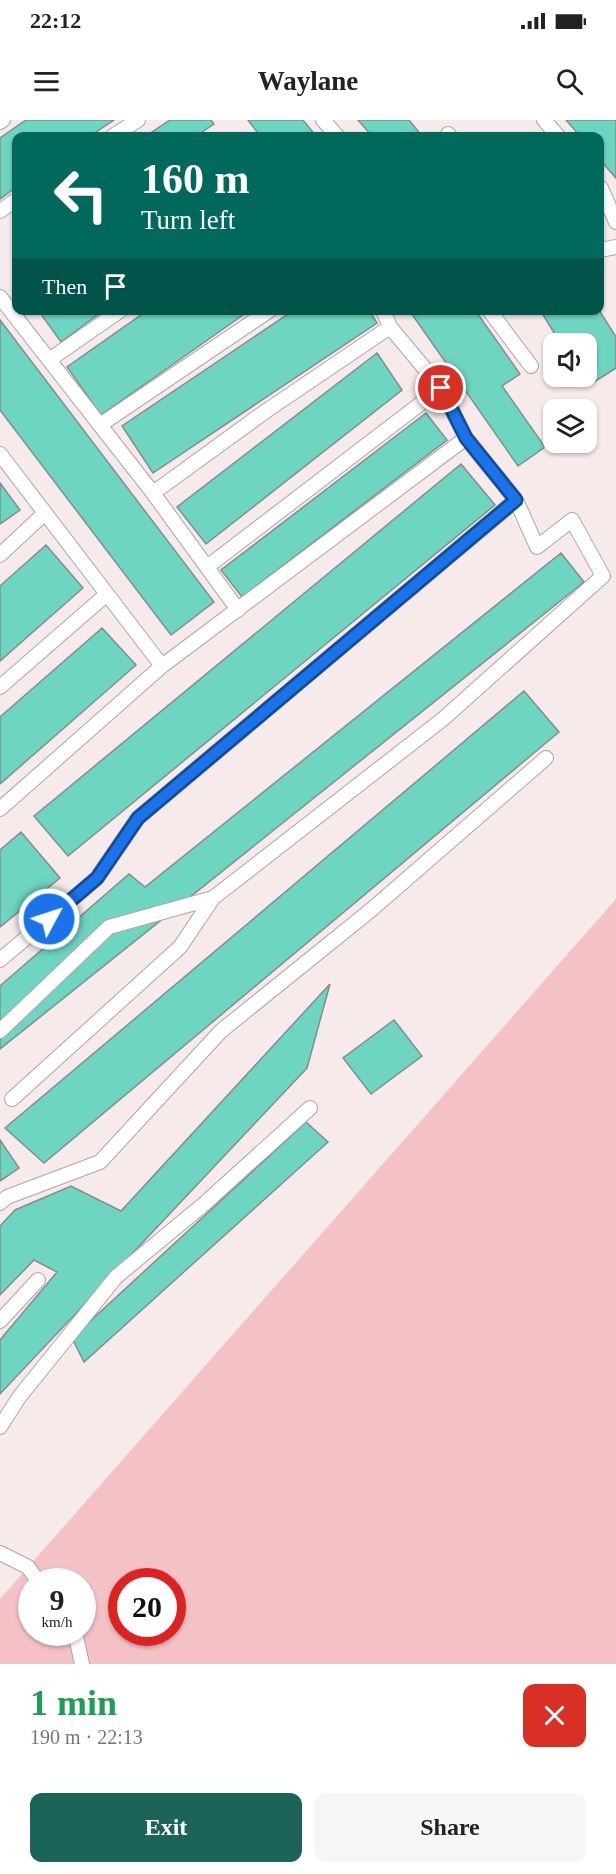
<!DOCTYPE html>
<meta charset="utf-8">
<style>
:root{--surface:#fff;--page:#f6f6f6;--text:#222;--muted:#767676;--accent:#1d6458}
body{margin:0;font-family:Georgia,serif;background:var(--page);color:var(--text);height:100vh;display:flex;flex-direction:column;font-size:22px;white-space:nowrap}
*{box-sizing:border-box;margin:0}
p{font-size:20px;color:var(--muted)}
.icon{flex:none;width:33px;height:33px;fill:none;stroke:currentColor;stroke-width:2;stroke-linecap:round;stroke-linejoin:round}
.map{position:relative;height:1544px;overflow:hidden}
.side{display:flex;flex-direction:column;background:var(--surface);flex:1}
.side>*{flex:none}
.banner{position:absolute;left:12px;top:12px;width:592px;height:183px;border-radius:12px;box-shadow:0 2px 4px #0004;background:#00695c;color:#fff;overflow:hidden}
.tools{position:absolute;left:543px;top:213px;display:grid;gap:12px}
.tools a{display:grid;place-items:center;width:54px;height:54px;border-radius:12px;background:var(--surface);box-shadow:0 2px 4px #0004;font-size:30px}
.speed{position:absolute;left:18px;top:1448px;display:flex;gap:12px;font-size:30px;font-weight:700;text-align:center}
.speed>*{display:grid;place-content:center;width:78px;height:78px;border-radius:50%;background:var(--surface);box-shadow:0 2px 4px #0004;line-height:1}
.speed small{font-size:15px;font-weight:400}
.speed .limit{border:9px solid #d22;background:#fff;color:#111}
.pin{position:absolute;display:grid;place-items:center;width:51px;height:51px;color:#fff;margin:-26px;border:3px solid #fff;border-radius:50%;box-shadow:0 2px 6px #0007}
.me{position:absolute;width:66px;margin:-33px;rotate:50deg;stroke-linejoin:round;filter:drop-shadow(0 0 4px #0008)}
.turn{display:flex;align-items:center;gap:21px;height:126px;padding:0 30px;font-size:27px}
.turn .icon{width:78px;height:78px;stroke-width:2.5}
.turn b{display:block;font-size:42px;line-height:51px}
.then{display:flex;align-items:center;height:57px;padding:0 30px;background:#0003;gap:12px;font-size:22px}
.round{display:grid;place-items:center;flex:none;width:63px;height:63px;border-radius:12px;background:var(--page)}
.overview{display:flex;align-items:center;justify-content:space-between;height:102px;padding:0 30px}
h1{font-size:36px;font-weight:800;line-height:45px;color:#1e9e55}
.action{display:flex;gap:12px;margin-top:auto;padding:12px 30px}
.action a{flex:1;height:69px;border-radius:12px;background:var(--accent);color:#fff;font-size:24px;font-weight:800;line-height:69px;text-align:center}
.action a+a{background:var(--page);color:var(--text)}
.status{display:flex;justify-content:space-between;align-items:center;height:42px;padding:0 30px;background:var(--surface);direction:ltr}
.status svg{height:16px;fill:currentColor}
header{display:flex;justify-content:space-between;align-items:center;height:78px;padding:0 30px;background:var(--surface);font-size:27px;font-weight:800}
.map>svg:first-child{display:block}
.green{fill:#f4c2c6;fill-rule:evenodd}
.building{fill:#6ed5c1;stroke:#828e8b;stroke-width:1.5}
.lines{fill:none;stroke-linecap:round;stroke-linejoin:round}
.service-casing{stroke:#b0a4a5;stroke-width:16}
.service{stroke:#fff;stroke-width:14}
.route-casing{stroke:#114b97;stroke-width:15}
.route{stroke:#1a73e8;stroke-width:10}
</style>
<div class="status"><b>22:12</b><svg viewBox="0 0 49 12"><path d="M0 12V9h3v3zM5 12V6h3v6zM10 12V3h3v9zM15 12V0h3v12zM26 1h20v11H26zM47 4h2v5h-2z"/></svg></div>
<header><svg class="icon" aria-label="menu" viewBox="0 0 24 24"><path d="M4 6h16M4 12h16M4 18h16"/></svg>Waylane<svg class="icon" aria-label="search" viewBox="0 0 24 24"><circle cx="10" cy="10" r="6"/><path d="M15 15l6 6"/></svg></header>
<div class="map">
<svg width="616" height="1544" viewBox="0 0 616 1544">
<rect width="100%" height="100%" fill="#f7eaeb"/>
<path class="green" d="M616,779V1544H0V1479ZM32,1461H82V1512H32ZM122,1461H172V1512H122Z"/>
<path class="building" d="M26,0H114L90,16H16V67L0,79V18Z
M170,0H211L214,4L196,16H146Z
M248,0H303L316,16H260Z
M358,0H409L422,16H372Z
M566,0H616V58L600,40V16H580Z
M38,190H104L61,222Z
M148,190H250L101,295L67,247Z
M294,190H369L377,203L153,353L122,306Z
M409,190H475L520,254L502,266L545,327L518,346Z
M540,190H599L616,217V248L588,266L582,256H586V224H561Z
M0,200L214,482L171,515L0,290Z
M377,233L402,270L206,424L177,387Z
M426,293L447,320L242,477L221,450Z
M461,344L495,385L68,736L34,696Z
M0,363L20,390L0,404Z
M46,425L83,468L0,541V466Z
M561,433L584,462L0,929V866L129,754L145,767Z
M102,508L136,545L0,664V597Z
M524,571L559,612L44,1043L5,1008Z
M21,712L60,758L0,807V730Z
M330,864L307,948L0,1274V1220L57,1152L34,1140L0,1175V1106L15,1090L71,1066L121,1091Z
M394,900L422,936L371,974L343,938Z
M306,1002L328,1022L84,1242L72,1218Z
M0,1020L19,1048L0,1061Z"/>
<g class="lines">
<g class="service-casing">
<path id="service" d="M323,0L337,16
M544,0L558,16
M0,2L3,0
M448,14L450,16
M113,16L138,0
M601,68L616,102
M0,91L16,80
M600,130L616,127
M0,177L153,373L238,490
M383,190L390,207L441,268L466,318
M489,190L531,246
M49,240L121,190
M100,305L270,190
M0,334L162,546L466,318L516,380L138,698L97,758L0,840
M153,373L266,291L390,207
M0,435L45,393
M207,447L441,268
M0,567L107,474
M0,689L162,546
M0,911L109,807L213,778L443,599L603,456L572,400L537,427L516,380
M12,979L180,827L213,778
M0,1083L7,1077L100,1042L221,911L371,790L546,638
M0,1201L38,1160
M0,1307L20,1276L116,1157L204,1084L310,988
M0,1433L28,1447L38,1461
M75,1512L82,1544"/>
</g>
<use href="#service" class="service"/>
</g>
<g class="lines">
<g class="route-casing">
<path id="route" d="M49,799L97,758L138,698L516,380L466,318L441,268"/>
</g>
<use href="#route" class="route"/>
</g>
</svg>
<div class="tools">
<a><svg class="icon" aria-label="sound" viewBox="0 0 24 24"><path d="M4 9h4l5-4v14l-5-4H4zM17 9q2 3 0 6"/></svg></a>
<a><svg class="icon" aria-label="layers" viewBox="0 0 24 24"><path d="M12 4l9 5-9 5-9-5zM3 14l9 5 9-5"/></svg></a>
</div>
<div class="speed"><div>9<small>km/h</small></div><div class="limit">20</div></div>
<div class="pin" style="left:441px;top:268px;background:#d93025"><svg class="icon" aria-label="arrive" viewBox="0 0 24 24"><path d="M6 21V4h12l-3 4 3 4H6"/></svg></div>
<svg class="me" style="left:49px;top:799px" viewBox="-20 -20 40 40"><circle r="17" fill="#1a73e8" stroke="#fff" stroke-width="3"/><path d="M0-11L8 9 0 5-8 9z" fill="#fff"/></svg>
<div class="banner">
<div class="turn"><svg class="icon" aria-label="left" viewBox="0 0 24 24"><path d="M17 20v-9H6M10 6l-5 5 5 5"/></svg><div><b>160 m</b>Turn left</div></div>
<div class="then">Then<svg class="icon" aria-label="arrive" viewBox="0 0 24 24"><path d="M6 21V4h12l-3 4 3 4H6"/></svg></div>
</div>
</div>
<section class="side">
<div class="overview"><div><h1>1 min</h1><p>190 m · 22:13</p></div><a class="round" style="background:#d93025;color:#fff"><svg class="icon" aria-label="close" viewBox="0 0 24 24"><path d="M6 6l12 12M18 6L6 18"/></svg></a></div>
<div class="action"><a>Exit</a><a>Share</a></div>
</section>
